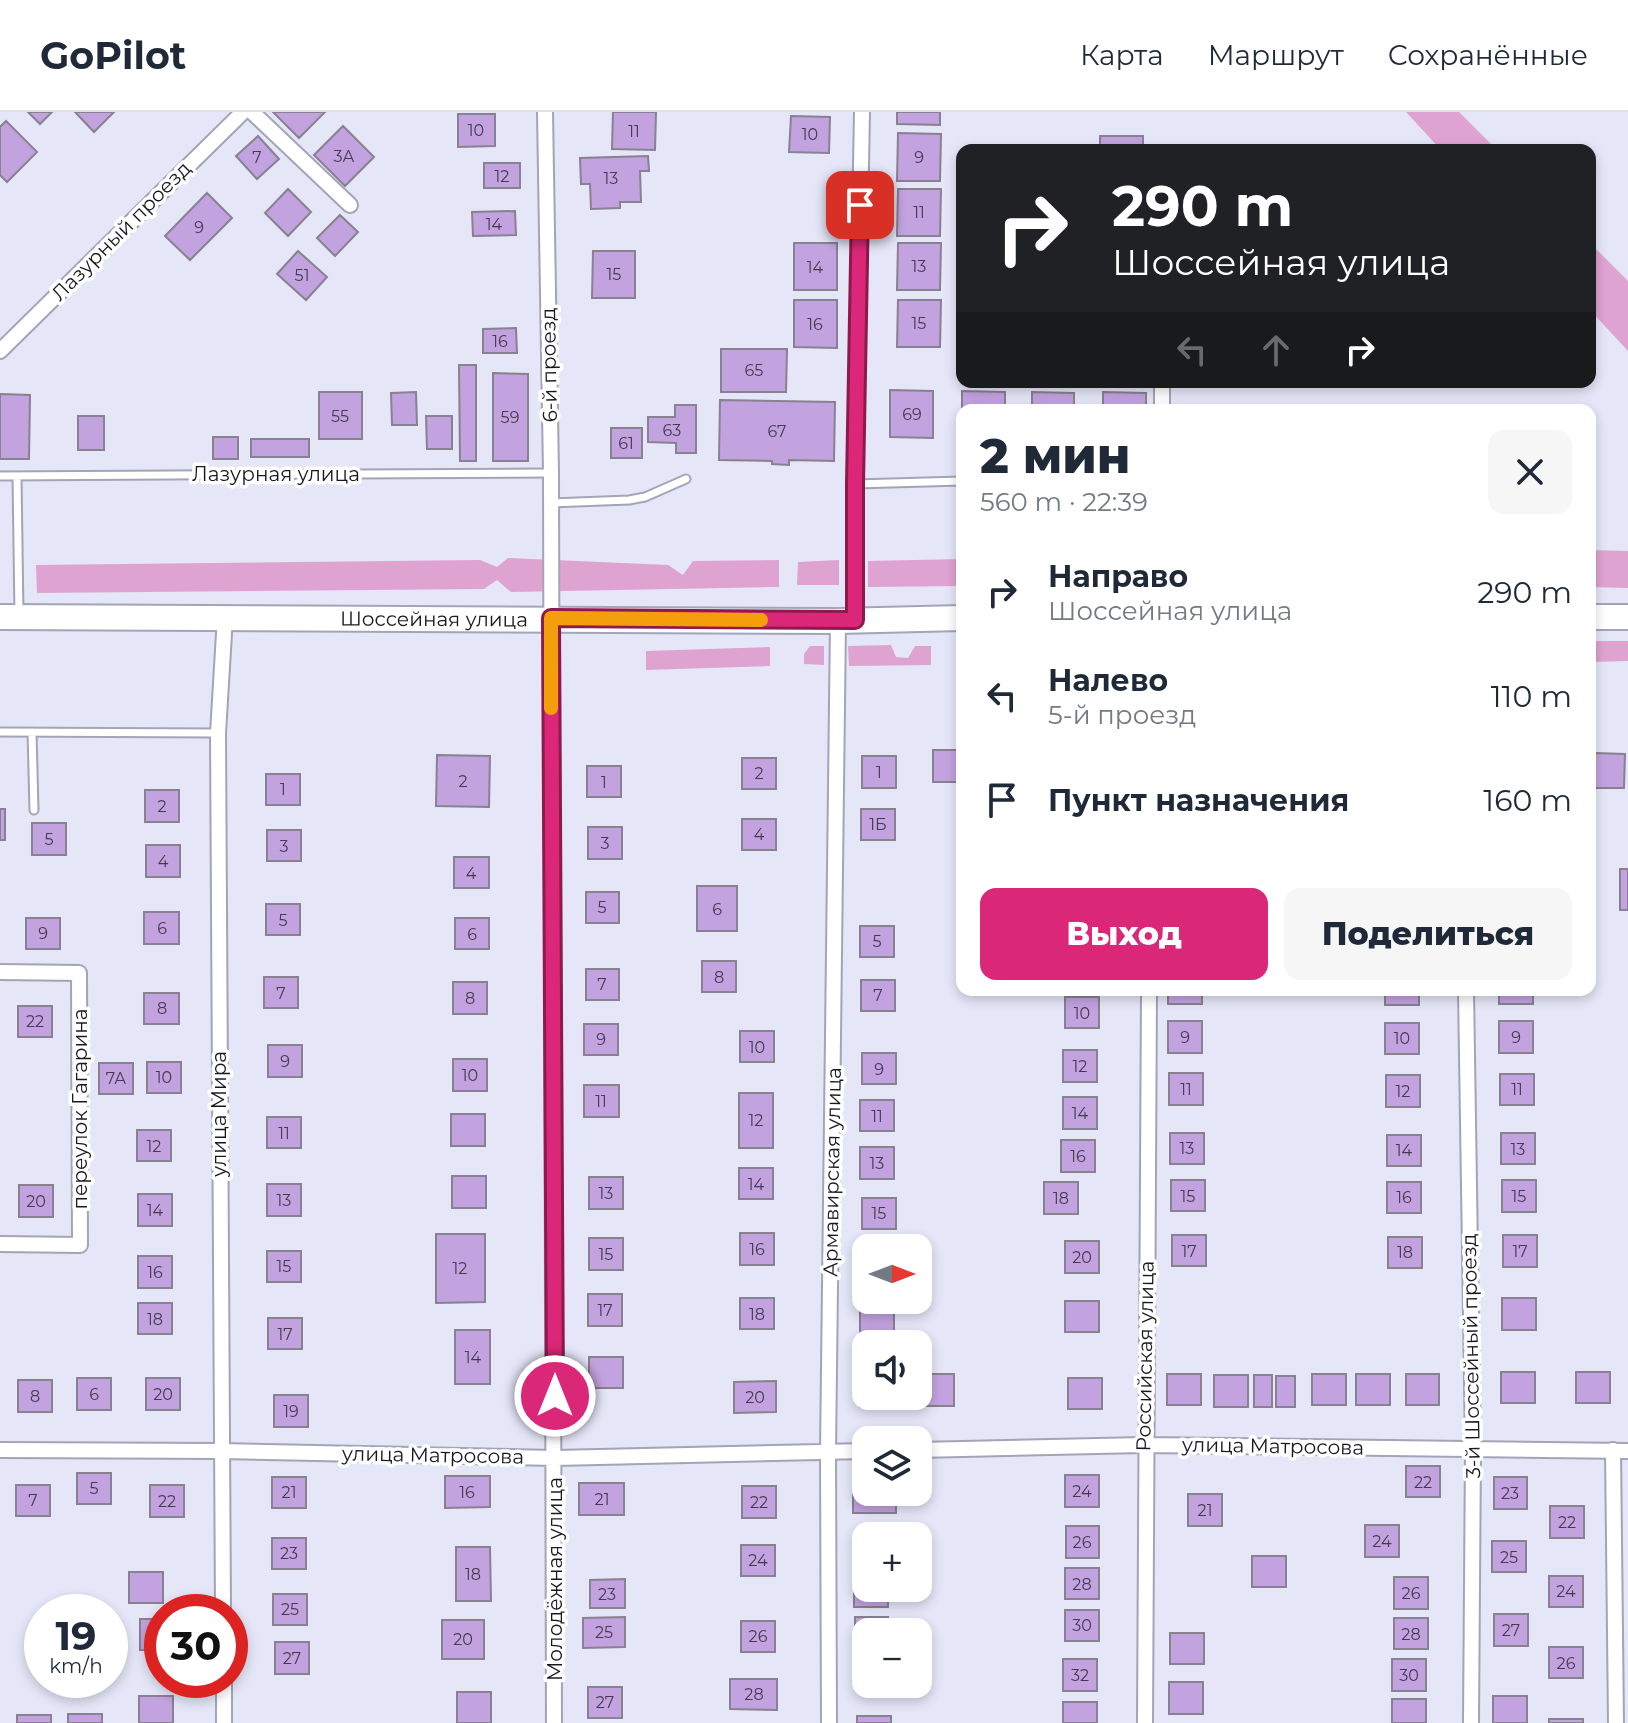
<!DOCTYPE html>
<html lang="ru">
<meta charset="utf-8">
<style>
:root{--surface:#fff;--page:#f6f6f7;--text:#1f2937;--muted:#747a83;--line:#e0e1e3;--accent:#db2777}
body{margin:0;font-family:Montserrat,sans-serif;background:var(--page);color:var(--text);height:100vh;display:flex;flex-direction:column;font-size:30px;white-space:nowrap}
*{box-sizing:border-box;margin:0}
p{font-size:26px;color:var(--muted)}
.icon{flex:none;width:44px;height:44px;fill:none;stroke:currentColor;stroke-width:2;stroke-linecap:round;stroke-linejoin:round}
.map{position:relative;flex:1;overflow:hidden}
.panel{position:absolute;left:956px;top:292px;width:640px;height:592px;display:flex;flex-direction:column;background:var(--surface);border-radius:16px;box-shadow:0 4px 12px #0003}
.panel>*{flex:none}
.banner{position:absolute;left:956px;top:32px;width:640px;height:244px;border-radius:16px;box-shadow:0 4px 12px #0003;background:#202124;color:#fff;overflow:hidden}
.needle{width:52px;rotate:90deg}
.controls{position:absolute;left:852px;top:1122px;display:grid;gap:16px}
.controls a{display:grid;place-items:center;width:80px;height:80px;border-radius:16px;background:var(--surface);box-shadow:0 4px 12px #0003;font-size:40px}
.speed{position:absolute;left:24px;top:1482px;display:flex;gap:16px;font-size:40px;font-weight:700;text-align:center}
.speed>*{display:grid;place-content:center;width:104px;height:104px;border-radius:50%;background:var(--surface);box-shadow:0 4px 12px #0003;line-height:1}
.speed small{font-size:20px;font-weight:400}
.speed .limit{border:12px solid #d22;background:#fff;color:#111}
.pin{position:absolute;display:grid;place-items:center;width:68px;height:68px;color:#fff;margin:-34px;border-radius:16px;box-shadow:0 4px 12px #0006}
.me{position:absolute;width:88px;margin:-44px;rotate:0deg;stroke-linejoin:round;filter:drop-shadow(0 0 6px #0008)}
.turn{display:flex;align-items:center;gap:28px;height:168px;padding:0 24px;font-size:36px}
.turn .icon{width:104px;height:104px;stroke-width:2.5}
.turn b{display:block;font-size:56px;line-height:68px}
.lanes{display:flex;align-items:center;height:76px;padding:0 24px;background:#0003;justify-content:center;gap:40px;direction:ltr}
.lanes .off{opacity:.35}
.round{display:grid;place-items:center;flex:none;width:84px;height:84px;border-radius:16px;background:var(--page)}
.head{display:flex;align-items:center;justify-content:space-between;height:136px;padding:0 24px}
h1{font-size:48px;font-weight:800;line-height:60px}
.cta{display:flex;gap:16px;margin-top:auto;padding:16px 24px}
.cta a{flex:1;height:92px;border-radius:16px;background:var(--accent);color:#fff;font-size:32px;font-weight:800;line-height:92px;text-align:center}
.cta a+a{background:var(--page);color:var(--text)}
ul{padding:0;list-style:none}
li{display:flex;align-items:center;gap:24px;height:104px;padding:0 24px}
li div{flex:1}
li b{display:block;font-size:30px}
li em{font-style:normal}
header{display:flex;align-items:center;gap:48px;box-sizing:border-box;height:112px;padding:0 40px;background:var(--surface);border-bottom:2px solid var(--line)}
header strong{font-size:38px}
nav{display:flex;gap:44px;margin-inline-start:auto;font-size:28px}
.map>svg:first-child{display:block}
.green{fill:#dfa3d1}
.building{fill:#c3a2e0;stroke:#888190;stroke-width:2}
.lines{fill:none;stroke-linecap:round;stroke-linejoin:round}
.lane-casing{stroke:#a3a4b5;stroke-width:11}
.street-casing{stroke:#a3a4b5;stroke-width:18}
.primary-casing{stroke:#a3a4b5;stroke-width:28}
.lane{stroke:#fff;stroke-width:7}
.street{stroke:#fff;stroke-width:14}
.primary{stroke:#fff;stroke-width:24}
.route-casing{stroke:#8e194d;stroke-width:20}
.route{stroke:#db2777;stroke-width:14}
.slow{stroke:#f59e0b;stroke-width:14}
.labels{text-anchor:middle;stroke-width:7;stroke-linejoin:round;paint-order:stroke}
.number-label{font-size:16px;fill:#433b4f}
.street-label{font-size:20px;fill:#18191f;stroke:#fff}
</style>
<header>
<strong>GoPilot</strong>
<nav><a>Карта</a><a>Маршрут</a><a>Сохранённые</a></nav>
</header>
<div class="map">
<svg width="1628" height="1611" viewBox="0 0 1628 1611">
<rect width="100%" height="100%" fill="#e5e6f8"/>
<path class="green" d="M1406,0H1459L1497,38H1441Z
M1590,131L1628,169V239L1590,198Z
M1590,438L1628,439V476L1590,475Z
M508,446L668,453L683,463L693,449L779,448V475L511,480L497,468L484,477L37,481L36,453L480,448L497,455Z
M962,447V474L868,475V449Z
M839,448V473H797L798,450Z
M1590,529H1628V549L1590,550Z
M891,533L896,545L908,546L915,534H931V553L849,554L848,534Z
M810,534H824V553L804,552V542Z
M770,535V554L646,558V539Z"/>
<path class="building" d="M28,0H52L40,12Z
M75,0H114L94,20Z
M273,0H325L299,26Z
M613,0H656L655,38L612,37Z
M897,0H940V13L897,12Z
M458,2H495V34L458,35Z
M791,4L830,5L829,41L789,40Z
M6,9L37,40L7,70L0,63V15Z
M343,14L374,45L345,74L314,43Z
M898,21L941,22L940,69H897Z
M258,24L279,47L257,67L236,44Z
M1100,24H1143V38H1100Z
M648,44L649,59H640L641,90H620V96L591,97L590,72H581L580,46Z
M484,51H520V76H484Z
M288,77L311,100L288,124L265,101Z
M898,77H941L940,124H897Z
M207,81L232,106L190,148L165,124Z
M515,99L516,123L473,124L472,100Z
M340,103L358,120L335,144L317,126Z
M794,131H837V178H794Z
M898,131H941L940,178H897Z
M298,139L327,165L306,188L277,162Z
M593,139H635V186H592Z
M794,188H837V236L794,235Z
M898,188H941L940,235H897Z
M516,216L517,241H483V217Z
M721,237H787L786,280H721Z
M459,253H476V349H460Z
M493,261L528,262V349H493Z
M890,278L933,279V326L890,325Z
M962,279L1005,280V298H962V326Z
M319,280H362V327H319Z
M416,280L417,313H392L391,281Z
M1032,280L1074,281V298H1032Z
M1103,280L1146,281V298H1103Z
M0,282L30,283L29,347H0Z
M720,288L835,290L834,349L789,348V353L772,352V349L719,348Z
M675,293H696V341H676V331L648,330V305H675Z
M78,304H104V338H78Z
M426,304H452V337H427Z
M611,316H642V346H611Z
M213,325H238V347H213Z
M251,327H309V345H251Z
M933,638H962V670H933Z
M1595,641L1625,642L1624,676H1594Z
M437,643L490,644L489,695L436,694Z
M862,644H896V676H862Z
M742,646H776V677H742Z
M587,654H621V685H587Z
M266,662H300V693H266Z
M145,678H179V710H145Z
M0,697H5V728H0Z
M861,697H895V728H861Z
M742,707H776V738H742Z
M32,711H66V743H32Z
M588,715H622V747H588Z
M267,718H301V749H267Z
M146,733H180V765H146Z
M454,745H489V776H454Z
M1620,757H1628V798H1620Z
M697,774H737V819H697Z
M586,780H619V811H586Z
M266,792H300V823H266Z
M144,800H179V832H144Z
M26,806H60V837H26Z
M455,806H489V837H455Z
M860,814H894V845H860Z
M702,849H736V880H702Z
M586,857H619V888H586Z
M264,865H298V896H264Z
M861,868H895V899H861Z
M453,870H487V902H453Z
M1168,878H1202V892H1168Z
M1385,878H1419V893H1385Z
M1499,878H1533V892H1499Z
M144,881H179V912H144Z
M1065,885H1099V916H1065Z
M18,894H52V925H18Z
M1168,909H1202V941H1168Z
M1499,909H1533V941H1499Z
M1385,911H1419V942H1385Z
M584,912H618V943H584Z
M740,919H774V950H740Z
M268,933H302V965H268Z
M1063,938H1097V970H1063Z
M862,941H896V972H862Z
M453,947H487V979H453Z
M147,950H181V981H147Z
M99,951H133V982H99Z
M1169,961H1203V993H1169Z
M1500,962H1534V993H1500Z
M1386,963H1420V995H1386Z
M584,973H619V1005H584Z
M739,981H773V1036H739Z
M1063,985H1097V1017H1063Z
M860,988H894V1019H860Z
M451,1002H485V1034H451Z
M267,1005H301V1036H267Z
M137,1018H171V1049H137Z
M1170,1021H1204V1052H1170Z
M1501,1021H1535V1052H1501Z
M1387,1023H1421V1054H1387Z
M1061,1028H1095V1060H1061Z
M860,1035H894V1067H860Z
M739,1056H773V1087H739Z
M452,1064H486V1096H452Z
M589,1065H623V1097H589Z
M1171,1068H1205V1099H1171Z
M1502,1068H1536V1100H1502Z
M1044,1070H1078V1102H1044Z
M1387,1070H1421V1101H1387Z
M267,1072H301V1104H267Z
M19,1073H53V1105H19Z
M138,1082H172V1114H138Z
M862,1086H896V1117H862Z
M740,1121H774V1153H740Z
M436,1122H485V1190L436,1191Z
M1172,1123H1206V1154H1172Z
M1503,1123H1537V1155H1503Z
M1388,1125H1422V1156H1388Z
M589,1126H623V1158H589Z
M1065,1129H1099V1161H1065Z
M267,1139H301V1170H267Z
M861,1139H866V1170H861Z
M138,1144H172V1176H138Z
M588,1182H622V1214H588Z
M740,1186H774V1217H740Z
M1502,1186H1536V1218H1502Z
M1065,1189H1099V1220H1065Z
M138,1191H172V1222H138Z
M860,1192H894V1223H860Z
M268,1206H302V1237H268Z
M455,1218H490V1272H455Z
M589,1245H623V1276H589Z
M1501,1260H1535V1291H1501Z
M1576,1260H1610V1291H1576Z
M920,1262H954V1294H920Z
M1167,1262H1201V1293H1167Z
M1312,1262H1346V1293H1312Z
M1356,1262H1390V1293H1356Z
M1406,1262H1439V1293H1406Z
M860,1263H866V1284H894V1295H860Z
M1214,1263H1248V1295H1214Z
M1254,1263H1272V1295H1254Z
M1276,1264H1295V1295H1276Z
M77,1266H111V1298H77Z
M146,1266H180V1298H146Z
M1068,1266H1102V1297H1068Z
M18,1268H52V1300H18Z
M776,1269V1300L734,1301V1270Z
M274,1283H308V1315H274Z
M1406,1354H1440V1385H1406Z
M853,1360H866V1380H896V1401H853Z
M77,1361H111V1392H77Z
M1065,1363H1099V1395H1065Z
M445,1364H490V1395L445,1396Z
M272,1365H306V1396H272Z
M1494,1365H1527V1397H1494Z
M579,1371H624V1403H579Z
M16,1373H50V1404H16Z
M150,1373H184V1405H150Z
M742,1374H776V1406H742Z
M1188,1382H1222V1414H1188Z
M1550,1394H1584V1426H1550Z
M1365,1413H1399V1445H1365Z
M1066,1414H1099V1446H1066Z
M272,1426H306V1457H272Z
M1492,1429H1526V1460H1492Z
M741,1433H775V1464H741Z
M456,1435H490L491,1489H456Z
M1252,1444H1286V1475H1252Z
M1065,1456H1099V1487H1065Z
M129,1460H163V1491H129Z
M854,1464H866V1476H888V1495H854Z
M1549,1464H1583V1495H1549Z
M1394,1465H1428V1497H1394Z
M625,1467V1496H590V1468Z
M273,1482H307V1513H273Z
M1065,1498H1099V1529H1065Z
M1494,1502H1528V1534H1494Z
M625,1505V1535L583,1536V1506Z
M855,1505H888V1520H866V1536H855Z
M1394,1506H1428V1537H1394Z
M140,1507H162V1538H140Z
M442,1508H484V1547H442Z
M741,1509H775V1540H741Z
M1170,1521H1204V1552H1170Z
M275,1530H309V1562H275Z
M1549,1535H1583V1566H1549Z
M1063,1547H1097V1579H1063Z
M1392,1547H1426V1579H1392Z
M730,1567H777V1598L730,1597Z
M1169,1570H1203V1602H1169Z
M870,1572H904V1580H870Z
M588,1575H622V1606H588Z
M457,1580H491V1611H457Z
M139,1584H173V1611H139Z
M1493,1584H1527V1611H1493Z
M1392,1587H1426V1611H1392Z
M1063,1590H1097V1611H1063Z
M68,1602H102V1611H68Z
M17,1603H51V1611H17Z
M857,1604H891V1611H857Z
M1549,1607H1583V1611H1549Z"/>
<g class="lines">
<g class="lane-casing">
<path id="lane" d="M0,364L551,361
M17,364L19,503
M855,372L962,369
M551,391L629,388L645,385L686,367
M0,620L218,621
M32,620L34,698"/>
</g>
<g class="street-casing">
<path id="street" d="M252,0L350,93
M545,0L551,361L554,1611
M0,239L243,0
M1162,298V270
M855,508V372L862,0
M0,860L79,861L80,1133L0,1132
M1466,878L1473,1336L1471,1611
M0,1338L220,1339L555,1346L866,1339
M918,1338L1144,1333L1628,1339
M1613,1338L1616,1611
M223,1500L218,621L225,505
M224,1568V1611
M829,1611L828,1340L838,509
M1145,1611L1149,878"/>
</g>
<g class="primary-casing">
<g id="primary">
<path id="s1" d="M0,505L838,509L962,506"/>
<path d="M1590,505H1628"/>
</g>
</g>
<use href="#lane" class="lane"/>
<use href="#street" class="street"/>
<use href="#primary" class="primary"/>
</g>
<g class="lines">
<g class="route-casing">
<path id="route" d="M555,1284L551,506L855,508V372L860,93"/>
</g>
<use href="#route" class="route"/>
<path class="slow" d="M551,596V506L761,508"/>
</g>
<g class="labels">
<g class="number-label">
<text x="476" y="24">10</text>
<text x="634" y="25">11</text>
<text x="810" y="28">10</text>
<text x="344" y="50">3А</text>
<text x="257" y="51">7</text>
<text x="919" y="51">9</text>
<text x="502" y="70">12</text>
<text x="611" y="72">13</text>
<text x="919" y="106">11</text>
<text x="494" y="118">14</text>
<text x="199" y="121">9</text>
<text x="919" y="160">13</text>
<text x="815" y="161">14</text>
<text x="614" y="168">15</text>
<text x="302" y="169">51</text>
<text x="919" y="217">15</text>
<text x="815" y="218">16</text>
<text x="500" y="235">16</text>
<text x="754" y="264">65</text>
<text x="912" y="308">69</text>
<text x="340" y="310">55</text>
<text x="510" y="311">59</text>
<text x="672" y="324">63</text>
<text x="777" y="325">67</text>
<text x="626" y="337">61</text>
<text x="879" y="666">1</text>
<text x="759" y="667">2</text>
<text x="463" y="675">2</text>
<text x="604" y="676">1</text>
<text x="283" y="683">1</text>
<text x="162" y="700">2</text>
<text x="878" y="718">1Б</text>
<text x="759" y="728">4</text>
<text x="49" y="733">5</text>
<text x="605" y="737">3</text>
<text x="284" y="740">3</text>
<text x="163" y="755">4</text>
<text x="471" y="767">4</text>
<text x="602" y="801">5</text>
<text x="717" y="803">6</text>
<text x="283" y="814">5</text>
<text x="162" y="822">6</text>
<text x="43" y="827">9</text>
<text x="472" y="828">6</text>
<text x="877" y="835">5</text>
<text x="719" y="871">8</text>
<text x="602" y="878">7</text>
<text x="281" y="887">7</text>
<text x="878" y="889">7</text>
<text x="470" y="892">8</text>
<text x="162" y="902">8</text>
<text x="1082" y="907">10</text>
<text x="35" y="915">22</text>
<text x="1185" y="931">9</text>
<text x="1516" y="931">9</text>
<text x="1402" y="932">10</text>
<text x="601" y="933">9</text>
<text x="757" y="941">10</text>
<text x="285" y="955">9</text>
<text x="1080" y="960">12</text>
<text x="879" y="963">9</text>
<text x="470" y="969">10</text>
<text x="164" y="971">10</text>
<text x="116" y="972">7А</text>
<text x="1186" y="983">11</text>
<text x="1517" y="983">11</text>
<text x="1403" y="985">12</text>
<text x="601" y="995">11</text>
<text x="1080" y="1007">14</text>
<text x="877" y="1010">11</text>
<text x="756" y="1014">12</text>
<text x="284" y="1027">11</text>
<text x="154" y="1040">12</text>
<text x="1187" y="1042">13</text>
<text x="1518" y="1043">13</text>
<text x="1404" y="1044">14</text>
<text x="1078" y="1050">16</text>
<text x="877" y="1057">13</text>
<text x="756" y="1078">14</text>
<text x="606" y="1087">13</text>
<text x="1188" y="1090">15</text>
<text x="1519" y="1090">15</text>
<text x="1404" y="1091">16</text>
<text x="1061" y="1092">18</text>
<text x="284" y="1094">13</text>
<text x="36" y="1095">20</text>
<text x="155" y="1104">14</text>
<text x="879" y="1107">15</text>
<text x="757" y="1143">16</text>
<text x="1189" y="1145">17</text>
<text x="1520" y="1145">17</text>
<text x="1405" y="1146">18</text>
<text x="606" y="1148">15</text>
<text x="1082" y="1151">20</text>
<text x="284" y="1160">15</text>
<text x="460" y="1162">12</text>
<text x="155" y="1166">16</text>
<text x="605" y="1204">17</text>
<text x="757" y="1208">18</text>
<text x="155" y="1213">18</text>
<text x="285" y="1228">17</text>
<text x="473" y="1251">14</text>
<text x="94" y="1288">6</text>
<text x="163" y="1288">20</text>
<text x="35" y="1290">8</text>
<text x="755" y="1291">20</text>
<text x="291" y="1305">19</text>
<text x="1423" y="1376">22</text>
<text x="94" y="1382">5</text>
<text x="1082" y="1385">24</text>
<text x="289" y="1386">21</text>
<text x="467" y="1386">16</text>
<text x="1510" y="1387">23</text>
<text x="602" y="1393">21</text>
<text x="33" y="1394">7</text>
<text x="167" y="1395">22</text>
<text x="759" y="1396">22</text>
<text x="1205" y="1404">21</text>
<text x="1567" y="1416">22</text>
<text x="1382" y="1435">24</text>
<text x="1082" y="1436">26</text>
<text x="289" y="1447">23</text>
<text x="1509" y="1451">25</text>
<text x="758" y="1454">24</text>
<text x="473" y="1468">18</text>
<text x="1082" y="1478">28</text>
<text x="1566" y="1485">24</text>
<text x="1411" y="1487">26</text>
<text x="607" y="1488">23</text>
<text x="290" y="1503">25</text>
<text x="1082" y="1519">30</text>
<text x="1511" y="1524">27</text>
<text x="604" y="1526">25</text>
<text x="1411" y="1528">28</text>
<text x="758" y="1530">26</text>
<text x="463" y="1533">20</text>
<text x="292" y="1552">27</text>
<text x="1566" y="1557">26</text>
<text x="1080" y="1569">32</text>
<text x="1409" y="1569">30</text>
<text x="754" y="1588">28</text>
<text x="605" y="1596">27</text>
</g>
<g class="street-label">
<text transform="translate(121 119) rotate(-45)" y="7">Лазурный проезд</text>
<text transform="translate(549 253) rotate(-91)" y="7">6-й проезд</text>
<text x="276" y="369">Лазурная улица</text>
<text dy="7" stroke="none"><textPath href="#s1" startOffset="434">Шоссейная улица</textPath></text>
<text transform="translate(80 997) rotate(-90)" y="7">переулок Гагарина</text>
<text transform="translate(219 1002) rotate(-90)" y="7">улица Мира</text>
<text transform="translate(832 1060) rotate(-89)" y="7">Армавирская улица</text>
<text transform="translate(1145 1244) rotate(-89)" y="7">Российская улица</text>
<text transform="translate(1471 1244) rotate(-91)" y="7">3-й Шоссейный проезд</text>
<text transform="translate(1273 1334) rotate(1)" y="7">улица Матросова</text>
<text transform="translate(433 1343) rotate(1)" y="7">улица Матросова</text>
<text transform="translate(555 1467) rotate(-90)" y="7">Молодёжная улица</text>
</g>
</g>
</svg>
<div class="controls">
<a><svg class="needle" viewBox="-14 -14 28 28"><path d="M0-13l5 13h-10z" fill="#e53935"/><path d="M0 13l5-13h-10z" fill="#747a83"/></svg></a>
<a><svg class="icon" aria-label="sound" viewBox="0 0 24 24"><path d="M4 9h4l5-4v14l-5-4H4zM17 9q2 3 0 6"/></svg></a>
<a><svg class="icon" aria-label="layers" viewBox="0 0 24 24"><path d="M12 4l9 5-9 5-9-5zM3 14l9 5 9-5"/></svg></a>
<a>+</a>
<a>−</a>
</div>
<div class="speed"><div>19<small>km/h</small></div><div class="limit">30</div></div>
<div class="pin" style="left:860px;top:93px;background:#d93025"><svg class="icon" aria-label="arrive" viewBox="0 0 24 24"><path d="M6 21V4h12l-3 4 3 4H6"/></svg></div>
<svg class="me" style="left:555px;top:1284px" viewBox="-20 -20 40 40"><circle r="17" fill="#db2777" stroke="#fff" stroke-width="3"/><path d="M0-11L8 9 0 5-8 9z" fill="#fff"/></svg>
<div class="banner">
<div class="turn"><svg class="icon" aria-label="right" viewBox="0 0 24 24"><path d="M7 20v-9h11M14 6l5 5-5 5"/></svg><div><b>290 m</b>Шоссейная улица</div></div>
<div class="lanes"><svg class="icon off" aria-label="left" viewBox="0 0 24 24"><path d="M17 20v-9H6M10 6l-5 5 5 5"/></svg><svg class="icon off" aria-label="ahead" viewBox="0 0 24 24"><path d="M12 20V5M6 11l6-6 6 6"/></svg><svg class="icon" aria-label="right" viewBox="0 0 24 24"><path d="M7 20v-9h11M14 6l5 5-5 5"/></svg></div>
</div>
<section class="panel">
<div class="head"><div><h1>2 мин</h1><p>560 m · 22:39</p></div><a class="round"><svg class="icon" aria-label="close" viewBox="0 0 24 24"><path d="M6 6l12 12M18 6L6 18"/></svg></a></div>
<ul>
<li><svg class="icon" aria-label="right" viewBox="0 0 24 24"><path d="M7 20v-9h11M14 6l5 5-5 5"/></svg><div><b>Направо</b><p>Шоссейная улица</p></div><em>290 m</em></li>
<li><svg class="icon" aria-label="left" viewBox="0 0 24 24"><path d="M17 20v-9H6M10 6l-5 5 5 5"/></svg><div><b>Налево</b><p>5-й проезд</p></div><em>110 m</em></li>
<li><svg class="icon" aria-label="arrive" viewBox="0 0 24 24"><path d="M6 21V4h12l-3 4 3 4H6"/></svg><div><b>Пункт назначения</b></div><em>160 m</em></li>
</ul>
<div class="cta"><a>Выход</a><a>Поделиться</a></div>
</section>
</div>
